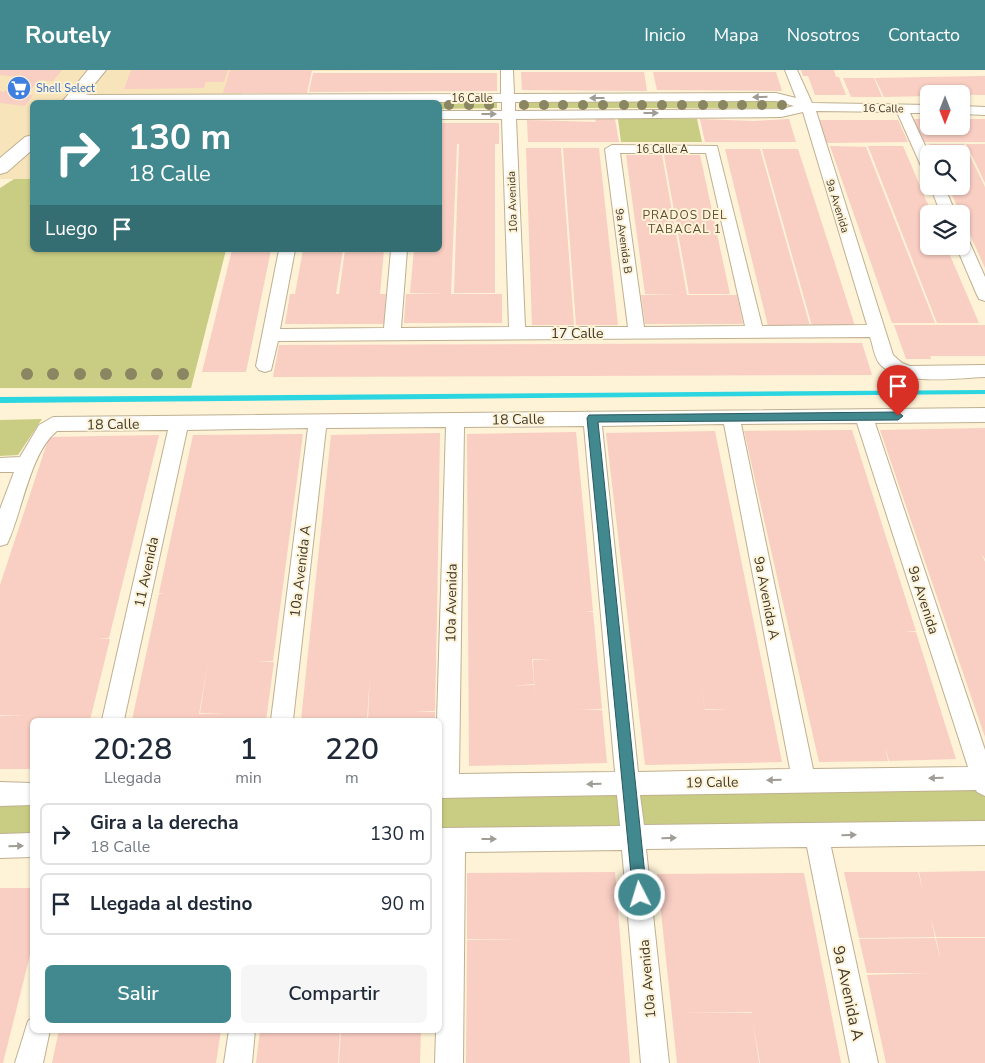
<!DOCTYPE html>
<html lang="es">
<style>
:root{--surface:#fff;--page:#f6f6f7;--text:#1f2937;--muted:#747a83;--line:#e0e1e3;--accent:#41898f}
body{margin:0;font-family:"Nunito Sans",sans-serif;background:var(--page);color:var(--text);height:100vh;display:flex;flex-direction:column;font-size:19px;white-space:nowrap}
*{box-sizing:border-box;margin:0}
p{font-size:16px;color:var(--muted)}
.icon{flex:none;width:28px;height:28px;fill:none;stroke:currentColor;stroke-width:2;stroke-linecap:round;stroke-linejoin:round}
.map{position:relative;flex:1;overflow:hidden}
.drawer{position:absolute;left:30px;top:648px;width:412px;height:315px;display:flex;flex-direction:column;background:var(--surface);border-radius:8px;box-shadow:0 1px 4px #0004}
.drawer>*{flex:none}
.hud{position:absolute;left:30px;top:30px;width:412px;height:152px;border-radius:8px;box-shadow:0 1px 4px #0004;background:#41898f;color:#fff;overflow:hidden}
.needle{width:32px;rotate:180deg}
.tools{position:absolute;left:920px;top:15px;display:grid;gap:10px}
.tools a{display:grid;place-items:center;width:50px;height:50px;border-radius:8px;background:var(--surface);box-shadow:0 1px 4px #0004;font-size:25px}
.pin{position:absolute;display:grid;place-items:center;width:42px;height:42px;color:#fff;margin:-51px -21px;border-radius:50% 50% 50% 0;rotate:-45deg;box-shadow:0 0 5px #0007}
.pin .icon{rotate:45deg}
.me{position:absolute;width:55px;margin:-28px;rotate:355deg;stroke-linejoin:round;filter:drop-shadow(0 0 4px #0008)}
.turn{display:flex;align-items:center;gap:18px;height:105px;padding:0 15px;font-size:22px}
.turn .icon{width:65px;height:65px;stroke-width:2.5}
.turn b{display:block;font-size:35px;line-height:42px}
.then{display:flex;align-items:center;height:48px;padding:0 15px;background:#0003;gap:10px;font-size:19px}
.eta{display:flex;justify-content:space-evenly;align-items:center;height:85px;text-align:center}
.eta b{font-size:30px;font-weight:600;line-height:35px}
.action{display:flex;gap:10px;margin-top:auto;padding:10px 15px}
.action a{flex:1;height:58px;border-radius:8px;background:var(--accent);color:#fff;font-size:20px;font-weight:600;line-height:58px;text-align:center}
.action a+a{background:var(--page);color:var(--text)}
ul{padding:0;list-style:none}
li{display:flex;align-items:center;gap:15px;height:62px;margin:0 10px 8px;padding:0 5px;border:2px solid var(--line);border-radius:8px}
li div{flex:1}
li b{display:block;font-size:19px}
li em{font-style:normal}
header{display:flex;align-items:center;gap:30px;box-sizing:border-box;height:70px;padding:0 25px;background:var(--accent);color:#fff}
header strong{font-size:24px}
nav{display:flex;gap:28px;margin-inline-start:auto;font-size:18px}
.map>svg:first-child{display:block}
.built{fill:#f7e4bb}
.green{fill:#c9cd83}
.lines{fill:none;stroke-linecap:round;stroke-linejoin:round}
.stream{fill:#2cd6e0;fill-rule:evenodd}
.building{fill:#f9cec3;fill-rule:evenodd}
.minor-casing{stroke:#bfb090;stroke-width:2}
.primary-casing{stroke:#bfb090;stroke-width:2}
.minor{fill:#fff;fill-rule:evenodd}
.primary{fill:#fff;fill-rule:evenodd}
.tree{fill:#8a8661}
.oneway{fill:#a09c96}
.route{fill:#41898f;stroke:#2a595d}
.labels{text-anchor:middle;stroke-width:4;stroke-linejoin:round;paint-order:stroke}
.far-shop-label{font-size:11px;fill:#366cbe;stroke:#fef2d7;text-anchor:start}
.far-street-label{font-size:11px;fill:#403a2d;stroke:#fef2d7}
.far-neighbourhood-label{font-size:12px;letter-spacing:1px;fill:#5c4e31;stroke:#fef2d7}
.street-label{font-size:14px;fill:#403a2d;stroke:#fef2d7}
.near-street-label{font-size:16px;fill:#403a2d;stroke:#fef2d7}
</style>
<header>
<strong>Routely</strong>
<nav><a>Inicio</a><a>Mapa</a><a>Nosotros</a><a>Contacto</a></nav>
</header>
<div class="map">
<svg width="985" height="993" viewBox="0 0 985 993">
<rect width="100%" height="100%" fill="#fef2d7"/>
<path class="built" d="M0,0H459L312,1L307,23H242L239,32H32V109H0Z"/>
<path class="green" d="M327,31H497V38L440,39V32Z
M519,31H784L786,38H519Z
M618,49H697L702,72H621Z
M14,109H32V180H226L191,318H0V118Z
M42,349L18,385L0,386V350Z
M985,708V763L440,770V716Z
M0,724H32V775L0,776Z"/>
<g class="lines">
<path class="stream" d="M985,320V324L0,333V327Z"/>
</g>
<path class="building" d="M0,0H62L53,11L39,10L26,25H33L25,36L0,33V21L4,22L17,7L0,5Z
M131,0H228L224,12H206L204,18L124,19Z
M230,0H312L307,23H223Z
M801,0H834L836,7H839L846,25H815L808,6H803Z
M521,2H644L647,21L522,20Z
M653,2H776L782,21L657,20Z
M313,3H497V21L309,22Z
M985,6V25L929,24V26L884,27L875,8Z
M843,8H874L882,27H851Z
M595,49H615L619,72H528L527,50L596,52Z
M700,49L753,51L789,49L796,72H705Z
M913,49H929V56H961V49H985V72H923Z
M817,50H898L908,72L825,73Z
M440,53H499V74H495V223H454L459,74H457L451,224H502V253H404L406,224H446L410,223L414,180H440Z
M929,74H964L985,117V198L948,116H961V84H933Z
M966,74H985V113L976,94Z
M830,76L866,77L935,253H892Z
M868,76H903L932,144H929V176H946L979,253H937Z
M526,78H561L574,255H532Z
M563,78H599L618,255H576Z
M725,79H760L810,256H768Z
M762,79H798L855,256H812Z
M626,85H662L687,225H737L743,254H645L641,225L681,224H645Z
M664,85H700L730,224H689Z
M232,180H271L246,302H202Z
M303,180H343L336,224H386L384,254H285L290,224H295Z
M345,180H384L380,224H339Z
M894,255H985V286H930L931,289H906Z
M862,273L872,305L273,307L279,275Z
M985,358V489L982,484L985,492V667L880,360Z
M852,360L916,561L904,562H916L956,689L889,691L885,677L888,691L819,692L744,361Z
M715,361L782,692L645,695L606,363ZM697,589L705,639H730L705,640L707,653Z
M576,362L593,541L585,542H593L602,639L578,640H602L607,693L469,696L467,364ZM532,589H550L533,590L535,628L534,615L513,616L534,614Z
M440,363L437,543H429H437L435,641H411L435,642V650H368L370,604L367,650H301L331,365Z
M303,364L273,591H256L274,592L266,650H132L159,524H164L159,523L193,365ZM208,592L200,643H225L199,644Z
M159,365L109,568L97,569H110L90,650H32V699H0V646L24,645H0V515L49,367Z
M985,801V867H936L930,846L935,867L859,868L844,802H918L923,821L919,802Z
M615,802L630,993H548L547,951L548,993H466L467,870L526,869H467V803Z
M804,803L841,993H760L753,952L759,993H677L657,804ZM752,942V943H681Z
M0,818H32V877L3,993H0Z
M935,868L941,891L936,868H985V993H886L867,905L931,903H867L859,869Z
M59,960H221L216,993H52Z
M260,960H340L338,993H256Z
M341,960H421L420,993H339Z"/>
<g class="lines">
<g class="minor-casing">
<path id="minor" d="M501,0H513L514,24L776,23L796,28L785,0H797L812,33L929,35V43H910L929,84V102L924,101L922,98L897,42L816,41L893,285L902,293L910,296L985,295V307C956,308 899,317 879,293C874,286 873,275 870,267L278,271L271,300L265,302L259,300L256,296L279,180H295L280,259L384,258L391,180H407L401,258L509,257L502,49H440V41H502V32H87L71,30L69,27L76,23L90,25L501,24ZM776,31L794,36L781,39L515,41V32ZM803,42L867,255L762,256L717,76L612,75L605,79L628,257H525L516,49L781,47ZM620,83H706L745,256L644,257Z
M961,36L985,37V45L961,44Z
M930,116H944L956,144H941Z
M961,166L966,167L969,171L985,207V231L979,229L977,225L956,176H961Z
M985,338V352L875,353L985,680V726L977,722L976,720L640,725L644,755L985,751V775L831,777L878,993H850L807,777L646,779L669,993H641L622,780L465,782L463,993H435L436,960H440V758L620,756L617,725L440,728V650H437L446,357L326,358L293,650H271L308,358L187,360L124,650H102L168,360L57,361C30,382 22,443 7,474L0,476V439L14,402H0V388L20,387L39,355L53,347ZM857,353L968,697L813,699L741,354ZM724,354L790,699L638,702L602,356ZM584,356L615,702L459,704L464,357Z
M0,712L32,713V735L0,736Z
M32,763V787L0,788V764Z
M32,948V960H50L43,993H15L28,951Z
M229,960H255L252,993H224Z"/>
</g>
<g class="primary-casing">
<path id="primary" d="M88,0H106L80,32H62Z
M32,65V80L7,102L0,104V88L25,67Z"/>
</g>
<use href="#minor" class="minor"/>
<use href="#primary" class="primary"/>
</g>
<g class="tree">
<circle cx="449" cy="35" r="5"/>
<circle cx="469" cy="35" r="5"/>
<circle cx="489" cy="35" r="5"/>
<circle cx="524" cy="35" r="5"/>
<circle cx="544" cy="35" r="5"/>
<circle cx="563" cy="35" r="5"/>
<circle cx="583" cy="35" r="5"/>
<circle cx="603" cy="35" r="5"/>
<circle cx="624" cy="35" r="5"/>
<circle cx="642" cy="35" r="5"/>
<circle cx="662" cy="35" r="5"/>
<circle cx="682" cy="35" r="5"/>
<circle cx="703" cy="35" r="5"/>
<circle cx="723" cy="35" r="5"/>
<circle cx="742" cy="35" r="5"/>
<circle cx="762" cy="35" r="5"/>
<circle cx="782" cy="35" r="5"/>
<circle cx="27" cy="304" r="6"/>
<circle cx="53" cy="304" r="6"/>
<circle cx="80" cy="304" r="6"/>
<circle cx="106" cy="304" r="6"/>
<circle cx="131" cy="304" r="6"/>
<circle cx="157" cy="304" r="6"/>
<circle cx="183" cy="304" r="6"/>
</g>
<defs><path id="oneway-solid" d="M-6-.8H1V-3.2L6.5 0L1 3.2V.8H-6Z" transform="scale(1.25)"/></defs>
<g class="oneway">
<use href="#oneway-solid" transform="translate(760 27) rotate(179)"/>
<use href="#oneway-solid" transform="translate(597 28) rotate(-180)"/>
<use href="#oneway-solid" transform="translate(651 43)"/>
<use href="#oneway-solid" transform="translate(489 44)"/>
<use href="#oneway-solid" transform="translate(936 708) rotate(179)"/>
<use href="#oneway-solid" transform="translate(774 710) rotate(179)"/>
<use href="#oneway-solid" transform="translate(594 714) rotate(179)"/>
<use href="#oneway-solid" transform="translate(849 765) rotate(-1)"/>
<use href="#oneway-solid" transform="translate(669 768) rotate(-1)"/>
<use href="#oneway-solid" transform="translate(489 769)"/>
<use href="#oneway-solid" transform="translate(16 776) rotate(-1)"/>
</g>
<path class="route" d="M898,342L903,346L898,350L598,352L647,825L645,830L640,832L635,830L633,825L587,348L589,345Z"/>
<defs>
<g id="supermarket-disc" transform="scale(1.25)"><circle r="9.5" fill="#3f7fe0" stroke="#fef2d7"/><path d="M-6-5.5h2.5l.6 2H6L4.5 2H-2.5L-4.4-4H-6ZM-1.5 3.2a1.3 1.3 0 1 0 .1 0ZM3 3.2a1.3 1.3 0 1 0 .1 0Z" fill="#fff"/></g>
</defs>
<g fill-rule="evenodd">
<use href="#supermarket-disc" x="19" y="18"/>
</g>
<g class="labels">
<g class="far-shop-label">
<text x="36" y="22">Shell Select</text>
</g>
<g class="far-street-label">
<text x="472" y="32">16 Calle</text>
<text transform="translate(883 38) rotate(1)" y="4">16 Calle</text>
<text x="662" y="83">16 Calle A</text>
<text transform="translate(512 132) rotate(-92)" y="4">10a Avenida</text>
<text transform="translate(838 136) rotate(73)" y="4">9a Avenida</text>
<text transform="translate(624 171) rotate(82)" y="4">9a Avenida B</text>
</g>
<g class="far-neighbourhood-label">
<text x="685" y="149">PRADOS DEL<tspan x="685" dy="14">TABACAL 1</tspan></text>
</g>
<g class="street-label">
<text x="577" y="268">17 Calle</text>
<text transform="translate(518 349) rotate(-1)" y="5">18 Calle</text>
<text transform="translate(113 354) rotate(-1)" y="5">18 Calle</text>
<text transform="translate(300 501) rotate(-83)" y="5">10a Avenida A</text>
<text transform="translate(146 502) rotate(-78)" y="5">11 Avenida</text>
<text transform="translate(767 528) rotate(79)" y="5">9a Avenida A</text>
<text transform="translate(924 530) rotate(72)" y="5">9a Avenida</text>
<text transform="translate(451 533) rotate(-89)" y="5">10a Avenida</text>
<text transform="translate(712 712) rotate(-1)" y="5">19 Calle</text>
<text transform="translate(647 909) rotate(-95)" y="5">10a Avenida</text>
</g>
<g class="near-street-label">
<text transform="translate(849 923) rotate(78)" y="6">9a Avenida A</text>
</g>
</g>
</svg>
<div class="tools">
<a><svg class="needle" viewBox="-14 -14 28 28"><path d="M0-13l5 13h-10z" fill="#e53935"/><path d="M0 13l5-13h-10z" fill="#747a83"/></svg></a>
<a><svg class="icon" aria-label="search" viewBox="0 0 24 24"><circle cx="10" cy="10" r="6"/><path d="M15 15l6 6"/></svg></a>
<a><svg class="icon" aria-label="layers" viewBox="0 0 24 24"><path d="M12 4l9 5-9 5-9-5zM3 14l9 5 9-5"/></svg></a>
</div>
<div class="pin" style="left:898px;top:346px;background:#d93025"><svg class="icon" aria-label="arrive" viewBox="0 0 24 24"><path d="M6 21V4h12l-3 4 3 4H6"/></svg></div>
<svg class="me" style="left:640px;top:825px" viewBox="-20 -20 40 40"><circle r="17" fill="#41898f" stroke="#fff" stroke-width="3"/><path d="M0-11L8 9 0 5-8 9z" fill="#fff"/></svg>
<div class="hud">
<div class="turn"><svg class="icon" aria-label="right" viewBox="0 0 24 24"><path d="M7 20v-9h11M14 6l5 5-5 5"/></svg><div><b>130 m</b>18 Calle</div></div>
<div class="then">Luego<svg class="icon" aria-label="arrive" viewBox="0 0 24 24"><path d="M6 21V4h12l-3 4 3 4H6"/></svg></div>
</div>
<section class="drawer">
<div class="eta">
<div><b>20:28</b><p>Llegada</p></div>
<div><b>1</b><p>min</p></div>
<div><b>220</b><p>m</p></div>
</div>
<ul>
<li><svg class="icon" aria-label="right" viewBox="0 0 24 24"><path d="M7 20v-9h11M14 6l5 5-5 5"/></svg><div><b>Gira a la derecha</b><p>18 Calle</p></div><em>130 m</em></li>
<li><svg class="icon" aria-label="arrive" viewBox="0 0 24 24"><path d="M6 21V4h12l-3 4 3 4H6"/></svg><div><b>Llegada al destino</b></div><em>90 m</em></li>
</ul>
<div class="action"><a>Salir</a><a>Compartir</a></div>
</section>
</div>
